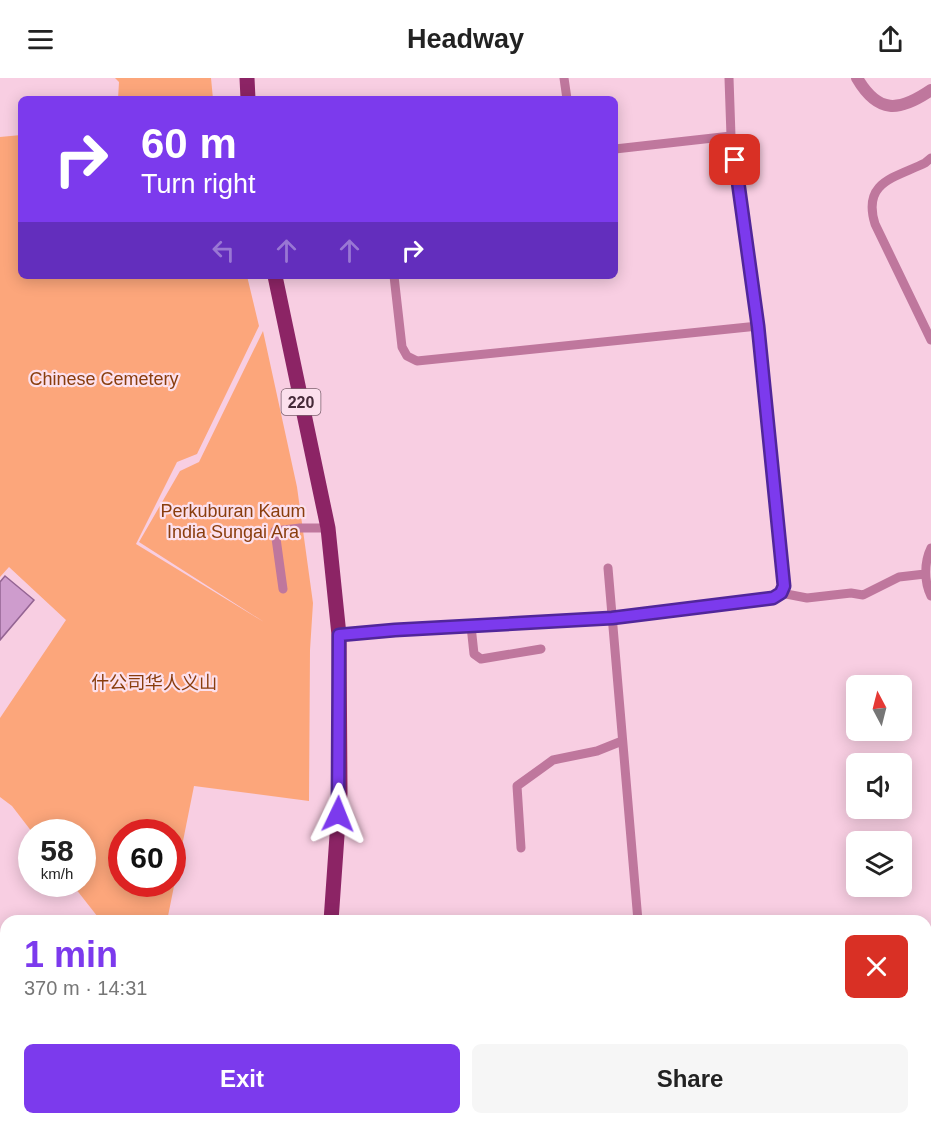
<!DOCTYPE html>
<meta charset="utf-8">
<style>
:root{--surface:#fff;--page:#f6f6f6;--text:#222;--muted:#767676;--accent:#7c3aed}
body{margin:0;font-family:Arial,"Noto Sans SC",sans-serif;background:var(--page);color:var(--text);height:100vh;display:flex;flex-direction:column;font-size:22px;white-space:nowrap}
*{box-sizing:border-box;margin:0}
p{font-size:20px;color:var(--muted)}
.icon{flex:none;width:33px;height:33px;fill:none;stroke:currentColor;stroke-width:2;stroke-linecap:round;stroke-linejoin:round}
.map{position:relative;flex:1;overflow:hidden}
.drawer{position:absolute;left:0px;top:837px;width:932px;height:210px;display:flex;flex-direction:column;background:var(--surface);border-radius:18px 18px 0 0;box-shadow:0 3px 15px #0003}
.drawer>*{flex:none}
.guide{position:absolute;left:18px;top:18px;width:600px;height:183px;border-radius:9px;box-shadow:0 3px 15px #0003;background:#7c3aed;color:#fff;overflow:hidden}
.needle{width:39px;rotate:353deg}
.fabs{position:absolute;left:846px;top:597px;display:grid;gap:12px}
.fabs a{display:grid;place-items:center;width:66px;height:66px;border-radius:9px;background:var(--surface);box-shadow:0 3px 15px #0003;font-size:30px}
.speed{position:absolute;left:18px;top:741px;display:flex;gap:12px;font-size:30px;font-weight:700;text-align:center}
.speed>*{display:grid;place-content:center;width:78px;height:78px;border-radius:50%;background:var(--surface);box-shadow:0 3px 15px #0003;line-height:1}
.speed small{font-size:15px;font-weight:400}
.speed .limit{border:9px solid #d22;background:#fff;color:#111}
.pin{position:absolute;display:grid;place-items:center;width:51px;height:51px;color:#fff;margin:-26px;border-radius:12px;box-shadow:0 3px 9px #0006}
.me{position:absolute;width:66px;margin:-33px;rotate:2deg;stroke-linejoin:round;filter:drop-shadow(0 0 4px #0008)}
.turn{display:flex;align-items:center;gap:21px;height:126px;padding:0 24px;font-size:27px}
.turn .icon{width:78px;height:78px;stroke-width:2.5}
.turn b{display:block;font-size:42px;line-height:51px}
.lanes{display:flex;align-items:center;height:57px;padding:0 24px;background:#0003;justify-content:center;gap:30px;direction:ltr}
.lanes .off{opacity:.35}
.round{display:grid;place-items:center;flex:none;width:63px;height:63px;border-radius:9px;background:var(--page)}
.headline{display:flex;align-items:center;justify-content:space-between;height:102px;padding:0 24px}
h1{font-size:36px;font-weight:700;line-height:45px;color:var(--accent)}
.primary-button{display:flex;gap:12px;margin-top:auto;padding:12px 24px}
.primary-button a{flex:1;height:69px;border-radius:9px;background:var(--accent);color:#fff;font-size:24px;font-weight:700;line-height:69px;text-align:center}
.primary-button a+a{background:var(--page);color:var(--text)}
header{display:flex;justify-content:space-between;align-items:center;height:78px;padding:0 24px;background:var(--surface);font-size:27px;font-weight:700}
.map>svg:first-child{display:block}
.green{fill:#fca67b;fill-rule:evenodd}
.building{fill:#ce9ccd;stroke:#946493;stroke-width:1.5}
.lines{fill:none;stroke-linecap:round;stroke-linejoin:round}
.lane{stroke:#bf779d;stroke-width:9}
.street{stroke:#bf779d;stroke-width:12}
.primary{stroke:#8c2465;stroke-width:15}
.route-casing{stroke:#51269a;stroke-width:15}
.route{stroke:#7c3aed;stroke-width:10}
.labels{text-anchor:middle;stroke-width:4.5;stroke-linejoin:round;paint-order:stroke}
.shield{fill:#fce0ed;stroke:#7c616e;stroke-width:1.5}
.shield-label{font-size:16px;font-weight:bold;fill:#452a38}
.park-label{font-size:18px;fill:#893d0d;stroke:#fce0ed}
</style>
<header><svg class="icon" aria-label="menu" viewBox="0 0 24 24"><path d="M4 6h16M4 12h16M4 18h16"/></svg>Headway<svg class="icon" aria-label="share" viewBox="0 0 24 24"><path d="M12 15V3M7 8l5-5 5 5M5 13v7h14v-7"/></svg></header>
<div class="map">
<svg width="931" height="1047" viewBox="0 0 931 1047">
<rect width="100%" height="100%" fill="#f8cee2"/>
<path class="green" d="M115,0H211L213,21H118L119,4Z
M21,57V198H247L259,248L197,376L177,384L136,466L264,544L139,464L180,393L199,384L263,253L297,409L313,525L310,572L309,723L194,708L167,843H101L72,806H82V754H32L12,728L0,719V640L66,542L9,489L0,499V59ZM122,754H172V806H122Z"/>
<path class="building" d="M5,498L34,522L0,562V504Z
M0,1025L6,1028V1041H33L45,1047H0Z
M147,1041H172L185,1047H144Z"/>
<g class="lines">
<path class="lane" d="M564,0L567,21
M615,71L731,58
M931,80L925,85C894,100 862,104 875,146L931,262
M394,198L402,269L407,278L417,283L758,248
M931,470C924,484 924,504 931,518
M608,490L638,843
M283,511L275,453L300,450H328
M781,515L807,520L851,515L863,517L899,499L925,496
M471,548L474,576L481,581L541,571
M339,557L395,552L612,540L773,520L781,515L784,508L758,248L731,58L729,0
M521,770L517,708L553,682L597,673L622,663
M0,873L6,876
M0,1009L6,1012
M62,1041L73,1047
M98,1041L108,1047"/>
<path class="street" d="M857,0C878,36 899,34 931,12
M223,1041L235,1047
M122,1047L126,1041
M366,1047L367,1043"/>
<path class="primary" d="M247,0L248,21
M275,198L328,450L339,557L340,715L331,843
M288,1047L290,1041
M309,1047L311,1041"/>
</g>
<g class="lines">
<g class="route-casing">
<path id="route" d="M338,736L339,557L395,552L612,540L773,520L781,515L784,508L758,248L735,82"/>
</g>
<use href="#route" class="route"/>
</g>
<g class="labels">
<rect class="shield" x="281.5" y="311" width="39" height="26" rx="4.5"/>
<g class="shield-label">
<text x="301" y="330">220</text>
</g>
<g class="park-label">
<text x="104" y="307">Chinese Cemetery</text>
<text x="233" y="439">Perkuburan Kaum<tspan x="233" dy="21">India Sungai Ara</tspan></text>
<text x="154" y="611">什公司华人义山</text>
</g>
</g>
</svg>
<div class="fabs">
<a><svg class="needle" viewBox="-14 -14 28 28"><path d="M0-13l5 13h-10z" fill="#e53935"/><path d="M0 13l5-13h-10z" fill="#767676"/></svg></a>
<a><svg class="icon" aria-label="sound" viewBox="0 0 24 24"><path d="M4 9h4l5-4v14l-5-4H4zM17 9q2 3 0 6"/></svg></a>
<a><svg class="icon" aria-label="layers" viewBox="0 0 24 24"><path d="M12 4l9 5-9 5-9-5zM3 14l9 5 9-5"/></svg></a>
</div>
<div class="speed"><div>58<small>km/h</small></div><div class="limit">60</div></div>
<div class="pin" style="left:735px;top:82px;background:#d93025"><svg class="icon" aria-label="arrive" viewBox="0 0 24 24"><path d="M6 21V4h12l-3 4 3 4H6"/></svg></div>
<svg class="me" style="left:338px;top:736px" viewBox="-20 -20 40 40"><path d="M0-17L14 15 0 8-14 15z" fill="#7c3aed" stroke="#fff" stroke-width="4"/></svg>
<div class="guide">
<div class="turn"><svg class="icon" aria-label="right" viewBox="0 0 24 24"><path d="M7 20v-9h11M14 6l5 5-5 5"/></svg><div><b>60 m</b>Turn right</div></div>
<div class="lanes"><svg class="icon off" aria-label="left" viewBox="0 0 24 24"><path d="M17 20v-9H6M10 6l-5 5 5 5"/></svg><svg class="icon off" aria-label="ahead" viewBox="0 0 24 24"><path d="M12 20V5M6 11l6-6 6 6"/></svg><svg class="icon off" aria-label="ahead" viewBox="0 0 24 24"><path d="M12 20V5M6 11l6-6 6 6"/></svg><svg class="icon" aria-label="right" viewBox="0 0 24 24"><path d="M7 20v-9h11M14 6l5 5-5 5"/></svg></div>
</div>
<section class="drawer">
<div class="headline"><div><h1>1 min</h1><p>370 m · 14:31</p></div><a class="round" style="background:#d93025;color:#fff"><svg class="icon" aria-label="close" viewBox="0 0 24 24"><path d="M6 6l12 12M18 6L6 18"/></svg></a></div>
<div class="primary-button"><a>Exit</a><a>Share</a></div>
</section>
</div>
